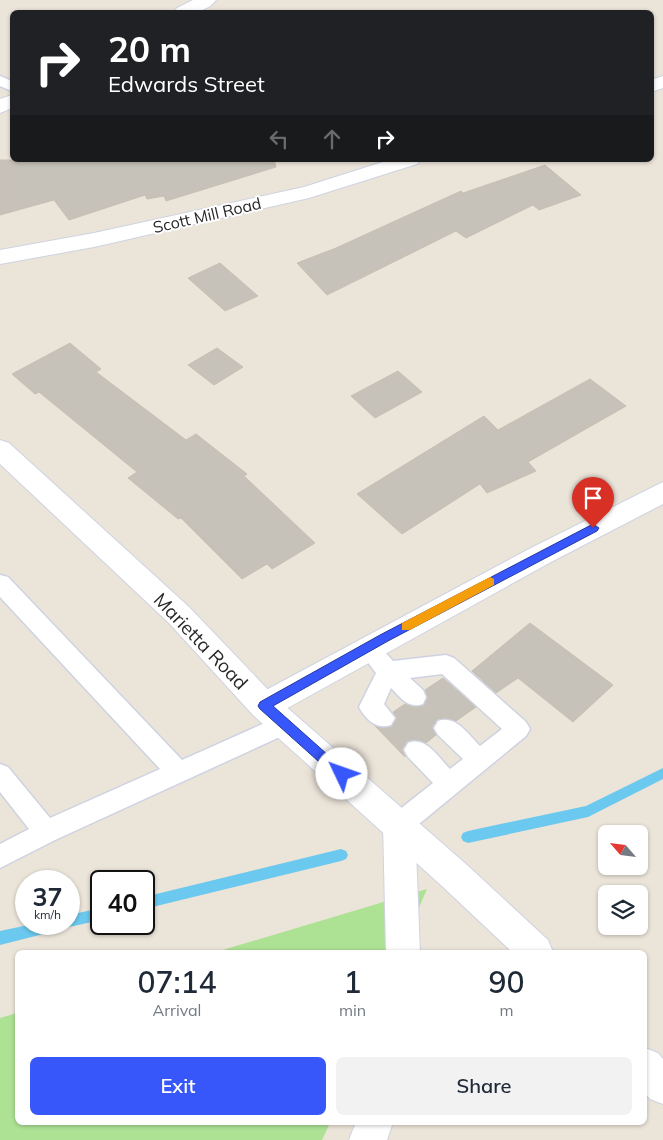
<!DOCTYPE html>
<style>
:root{--surface:#fff;--page:#f2f2f3;--text:#1f2937;--muted:#747a83;--accent:#3757fa}
body{margin:0;font-family:Mulish,sans-serif;background:var(--page);color:var(--text);height:100vh;display:flex;flex-direction:column;font-size:19px;white-space:nowrap}
*{box-sizing:border-box;margin:0}
p{font-size:16px;color:var(--muted)}
.icon{flex:none;width:28px;height:28px;fill:none;stroke:currentColor;stroke-width:2;stroke-linecap:round;stroke-linejoin:round}
.map{position:relative;flex:1;overflow:hidden}
.side{position:absolute;left:15px;top:950px;width:632px;height:175px;display:flex;flex-direction:column;background:var(--surface);border-radius:8px;box-shadow:0 1px 4px #0004}
.side>*{flex:none}
.banner{position:absolute;left:10px;top:10px;width:644px;height:152px;border-radius:8px;box-shadow:0 1px 4px #0004;background:#202124;color:#fff;overflow:hidden}
.needle{width:32px;rotate:298deg}
.fabs{position:absolute;left:598px;top:825px;display:grid;gap:10px}
.fabs a{display:grid;place-items:center;width:50px;height:50px;border-radius:8px;background:var(--surface);box-shadow:0 1px 4px #0004;font-size:25px}
.speed{position:absolute;left:15px;top:870px;display:flex;gap:10px;font-size:25px;font-weight:700;text-align:center}
.speed>*{display:grid;place-content:center;width:65px;height:65px;border-radius:50%;background:var(--surface);box-shadow:0 1px 4px #0004;line-height:1}
.speed small{font-size:12px;font-weight:400}
.speed .limit{border:2px solid #111;border-radius:8px;background:#fff;color:#111}
.pin{position:absolute;display:grid;place-items:center;width:42px;height:42px;color:#fff;margin:-51px -21px;border-radius:50% 50% 50% 0;rotate:-45deg;box-shadow:0 0 5px #0007}
.pin .icon{rotate:45deg}
.me{position:absolute;width:55px;margin:-28px;rotate:312deg;stroke-linejoin:round;filter:drop-shadow(0 0 4px #0008)}
.turn{display:flex;align-items:center;gap:18px;height:105px;padding:0 15px;font-size:22px}
.turn .icon{width:65px;height:65px;stroke-width:2.5}
.turn b{display:block;font-size:35px;line-height:42px}
.lanes{display:flex;align-items:center;height:48px;padding:0 15px;background:#0003;justify-content:center;gap:25px;direction:ltr}
.lanes .off{opacity:.35}
.eta{display:flex;justify-content:space-evenly;align-items:center;height:85px;text-align:center}
.eta b{font-size:30px;font-weight:600;line-height:35px}
.primary-button{display:flex;gap:10px;margin-top:auto;padding:10px 15px}
.primary-button a{flex:1;height:58px;border-radius:8px;background:var(--accent);color:#fff;font-size:20px;font-weight:600;line-height:58px;text-align:center}
.primary-button a+a{background:var(--page);color:var(--text)}
.map>svg:first-child{display:block}
.green{fill:#ade295}
.lines{fill:none;stroke-linecap:round;stroke-linejoin:round}
.stream{fill:#6bc8ee;fill-rule:evenodd}
.building{fill:#c6c1b9;stroke:#c6c0b3}
.lane-casing{stroke:#cfd2e2;stroke-width:3}
.street-casing{stroke:#cfd2e2;stroke-width:2}
.secondary-casing{stroke:#cfd2e2;stroke-width:2}
.lane{fill:#fff;fill-rule:evenodd}
.street{fill:#fff;fill-rule:evenodd}
.secondary{fill:#fff;fill-rule:evenodd}
.route{fill:#3757fa;stroke:#2439a2}
.slow{fill:#f59e0b}
.labels{text-anchor:middle;stroke-width:4;stroke-linejoin:round;paint-order:stroke}
.far-street-label{font-size:16px;fill:#282828;stroke:#fff}
.street-label{font-size:19px;fill:#282828;stroke:#fff}
</style>
<div class="map">
<svg width="663" height="1140" viewBox="0 0 663 1140">
<rect width="100%" height="100%" fill="#ebe4d9"/>
<path class="green" d="M427,889L400,952H216Z
M17,1013L18,1122L330,1123L322,1140H0V1018Z"/>
<g class="lines">
<path class="stream" d="M663,768V779L588,817L468,843L463,841L461,837L463,833L468,831L586,806Z
M341,849L346,851L348,855L346,859L341,861L144,909V897Z
M101,908V920L69,927L65,926L64,929L59,930L0,945V931L33,924H69V915Z"/>
</g>
<path class="building" d="M0,160H274L276,167L166,201L164,196L147,199L145,195L69,220L54,200L0,215Z
M545,165L581,195L539,210L533,205L466,238L456,231L327,295L297,263L336,248L461,191L463,193Z
M220,263L258,296L225,311L188,278Z
M70,343L101,369L96,372L186,440L196,434L247,474L244,476L315,543L272,569L267,564L242,579L181,518L178,519L128,478L137,472L39,392L35,394L12,374Z
M217,348L243,367L214,385L188,365Z
M398,371L422,392L375,418L351,396Z
M590,379L626,406L528,462L536,471L487,493L480,484L402,534L357,494L484,416L498,430Z
M530,623L613,685L573,722L518,678L496,693L472,671Z
M443,678L476,707L456,721L445,718L438,719L432,727L436,735L426,743L415,740L408,741L402,749L405,757L375,726L391,727L397,718L393,712L405,704L413,707L423,706L428,698L425,690Z"/>
<g class="lines">
<g class="lane-casing">
<path id="lane" d="M0,76L12,81V91L0,86Z
M0,575L8,577L182,760L285,714L293,717L297,724L293,731L55,840L0,868V844L29,829L0,792V764L8,767L50,818L160,769L0,597Z
M367,638L375,641L393,661L446,655L454,658L526,722L530,729L526,736L408,833L399,836L390,833L387,825L390,817L433,783L408,757L404,750L408,743C426,736 438,757 450,769L463,759L438,735L434,728L438,721C456,715 468,734 480,746L502,729L442,674L410,678L423,690L426,697L423,704C408,709 401,698 391,688L384,704L395,718L391,725C377,730 366,720 359,707L376,673L356,647L359,641Z"/>
</g>
<g class="street-casing">
<path id="street" d="M663,76V88L651,92V80Z
M389,160H420L417,164L309,198L94,247L0,264V250L94,233L304,187Z
M663,482V504L551,562L275,715L264,718L253,715L249,706L253,697L531,548Z
M399,811L410,815L415,825L420,952H386L383,825L388,815Z
M356,1122H393L387,1140H349Z"/>
</g>
<g class="secondary-casing">
<path id="secondary" d="M193,0H216C207,13 188,14 174,12L177,8Z
M12,95V108L0,113V99Z
M0,440L9,443L189,607L275,697L467,865L548,940L553,952H512L443,887L253,715L169,623L0,464Z
M645,1048L658,1053L663,1059V1104L650,1099L645,1093Z"/>
</g>
<use href="#lane" class="lane"/>
<use href="#street" class="street"/>
<use href="#secondary" class="secondary"/>
</g>
<path class="route" d="M593,524L599,528L597,531L388,641L273,706L346,771L348,774L346,778H337L260,709L258,706L260,702L380,635Z"/>
<path class="slow" d="M490,577L494,579V585L410,630H402V623Z"/>
<g class="labels">
<g class="far-street-label">
<text transform="translate(207 215) rotate(-13)" y="6">Scott Mill Road</text>
</g>
<g class="street-label">
<text transform="translate(201 641) rotate(46)" y="7">Marietta Road</text>
</g>
</g>
</svg>
<div class="fabs">
<a><svg class="needle" viewBox="-14 -14 28 28"><path d="M0-13l5 13h-10z" fill="#e53935"/><path d="M0 13l5-13h-10z" fill="#747a83"/></svg></a>
<a><svg class="icon" aria-label="layers" viewBox="0 0 24 24"><path d="M12 4l9 5-9 5-9-5zM3 14l9 5 9-5"/></svg></a>
</div>
<div class="speed"><div>37<small>km/h</small></div><div class="limit">40</div></div>
<div class="pin" style="left:593px;top:528px;background:#d93025"><svg class="icon" aria-label="arrive" viewBox="0 0 24 24"><path d="M6 21V4h12l-3 4 3 4H6"/></svg></div>
<svg class="me" style="left:342px;top:774px" viewBox="-20 -20 40 40"><circle r="19" fill="#fff"/><path d="M0-13L10 11 0 6-10 11z" fill="#3757fa"/></svg>
<div class="banner">
<div class="turn"><svg class="icon" aria-label="right" viewBox="0 0 24 24"><path d="M7 20v-9h11M14 6l5 5-5 5"/></svg><div><b>20 m</b>Edwards Street</div></div>
<div class="lanes"><svg class="icon off" aria-label="left" viewBox="0 0 24 24"><path d="M17 20v-9H6M10 6l-5 5 5 5"/></svg><svg class="icon off" aria-label="ahead" viewBox="0 0 24 24"><path d="M12 20V5M6 11l6-6 6 6"/></svg><svg class="icon" aria-label="right" viewBox="0 0 24 24"><path d="M7 20v-9h11M14 6l5 5-5 5"/></svg></div>
</div>
<section class="side">
<div class="eta">
<div><b>07:14</b><p>Arrival</p></div>
<div><b>1</b><p>min</p></div>
<div><b>90</b><p>m</p></div>
</div>
<div class="primary-button"><a>Exit</a><a>Share</a></div>
</section>
</div>
